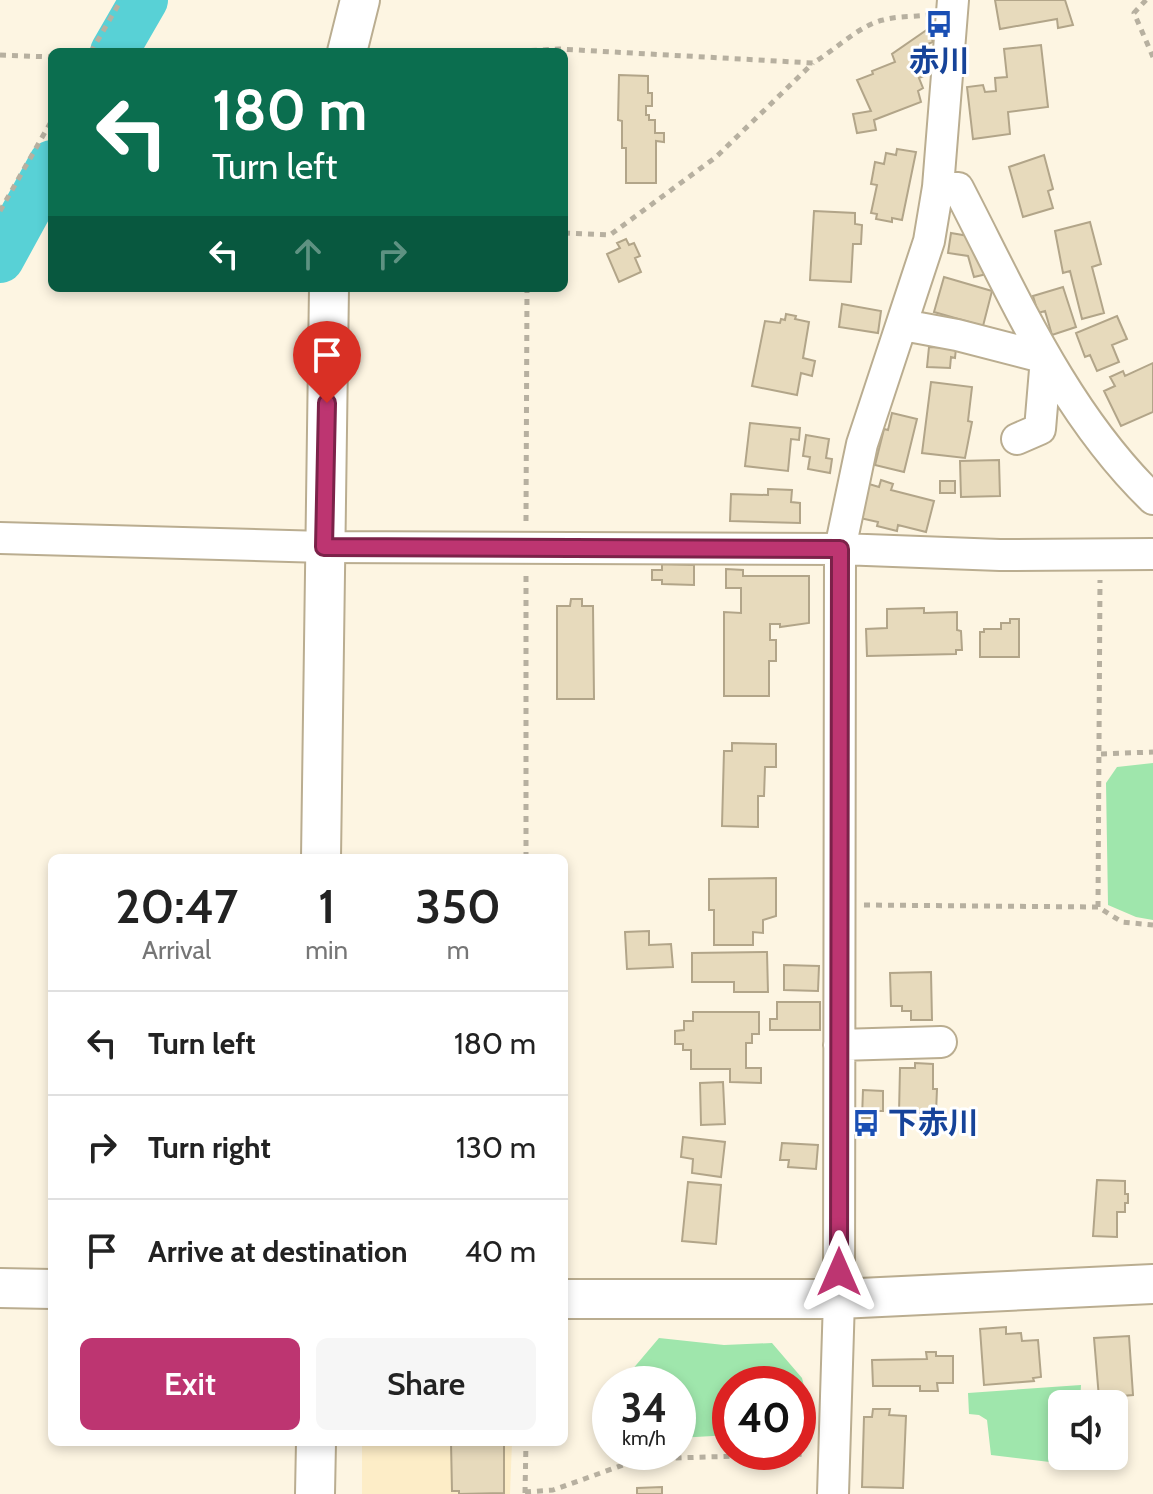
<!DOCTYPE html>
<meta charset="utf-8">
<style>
:root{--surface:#fff;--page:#f6f6f6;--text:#222;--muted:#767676;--line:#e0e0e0;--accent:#bd3571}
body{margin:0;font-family:Cabin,"Noto Sans JP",sans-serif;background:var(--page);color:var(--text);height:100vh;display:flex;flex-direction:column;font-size:30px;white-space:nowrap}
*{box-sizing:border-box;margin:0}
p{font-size:26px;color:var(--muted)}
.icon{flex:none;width:44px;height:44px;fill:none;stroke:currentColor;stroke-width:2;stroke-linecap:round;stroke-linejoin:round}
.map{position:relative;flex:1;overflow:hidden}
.side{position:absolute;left:48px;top:854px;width:520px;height:592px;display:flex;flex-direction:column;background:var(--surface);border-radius:12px;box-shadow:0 4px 12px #0003}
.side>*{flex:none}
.guide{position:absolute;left:48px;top:48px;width:520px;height:244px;border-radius:12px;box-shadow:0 4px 12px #0003;background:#0b6e4f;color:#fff;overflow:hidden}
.controls{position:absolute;left:1048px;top:1390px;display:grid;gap:16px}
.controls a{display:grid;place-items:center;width:80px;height:80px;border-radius:12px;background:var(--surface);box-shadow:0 4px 12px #0003;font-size:40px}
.speed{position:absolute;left:592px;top:1366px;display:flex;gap:16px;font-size:40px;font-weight:700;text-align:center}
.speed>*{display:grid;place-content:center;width:104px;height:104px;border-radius:50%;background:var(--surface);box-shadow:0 4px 12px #0003;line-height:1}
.speed small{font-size:20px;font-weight:400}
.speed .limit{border:12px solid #d22;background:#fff;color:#111}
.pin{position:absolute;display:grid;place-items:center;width:68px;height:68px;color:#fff;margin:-82px -34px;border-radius:50% 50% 50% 0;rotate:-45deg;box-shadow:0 0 8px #0007}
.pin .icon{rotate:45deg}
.me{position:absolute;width:88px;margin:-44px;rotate:0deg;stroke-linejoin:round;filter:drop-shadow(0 0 6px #0008)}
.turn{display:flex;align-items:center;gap:28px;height:168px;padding:0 32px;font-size:36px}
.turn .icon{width:104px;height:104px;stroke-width:2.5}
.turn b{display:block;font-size:56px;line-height:68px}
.lanes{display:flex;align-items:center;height:76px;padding:0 32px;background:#0003;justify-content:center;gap:40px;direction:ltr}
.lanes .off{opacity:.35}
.eta{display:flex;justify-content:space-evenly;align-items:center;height:136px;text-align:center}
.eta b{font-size:48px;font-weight:600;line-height:56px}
.action{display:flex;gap:16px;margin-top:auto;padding:16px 32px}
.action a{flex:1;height:92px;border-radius:12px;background:var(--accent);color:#fff;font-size:32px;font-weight:600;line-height:92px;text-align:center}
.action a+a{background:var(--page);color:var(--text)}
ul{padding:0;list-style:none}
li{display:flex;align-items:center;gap:24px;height:104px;padding:0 32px;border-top:2px solid var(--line)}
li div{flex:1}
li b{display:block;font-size:30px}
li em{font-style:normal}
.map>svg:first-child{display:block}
.built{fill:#fdedc7}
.green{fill:#9fe6ac}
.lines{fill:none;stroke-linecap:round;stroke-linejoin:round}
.river{stroke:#58d1d6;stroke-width:48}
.building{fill:#e7dabc;stroke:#b2a589;stroke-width:2}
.minor-casing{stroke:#baad90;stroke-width:34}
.major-casing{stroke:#baad90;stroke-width:42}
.path{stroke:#b7b0a0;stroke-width:5;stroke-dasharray:6 6;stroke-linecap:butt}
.minor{stroke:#fff;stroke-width:30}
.major{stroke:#fff;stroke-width:38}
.route-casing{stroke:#7b2249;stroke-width:20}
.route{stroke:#bd3571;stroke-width:14}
.labels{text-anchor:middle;stroke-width:6;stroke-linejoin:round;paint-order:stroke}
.transit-label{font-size:30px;font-weight:bold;fill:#164399;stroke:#fff}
</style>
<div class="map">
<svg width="1153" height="1494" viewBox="0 0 1153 1494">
<rect width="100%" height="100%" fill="#fdf5e2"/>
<path class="built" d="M362,1442H512L510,1494H362Z"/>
<path class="green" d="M1153,763V920L1136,917L1108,905L1106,783L1117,767Z
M659,1338L724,1345L772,1343L802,1378L812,1417L798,1422V1384H730V1435L678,1438V1384H620Z
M1081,1385L1080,1404H1062V1456H1076L1075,1465L991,1455L987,1420L979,1415L969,1414L968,1393Z"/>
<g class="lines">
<path class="river" d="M114,52L144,0
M0,259L52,164"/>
</g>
<path class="building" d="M995,0H1065L1073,25L1058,28L1057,19L1000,29Z
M928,29L933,42L915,49L926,75L919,78L923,88L918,91L921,102L874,120L876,130L857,133L853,114L871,111L857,80L873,74L872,71L895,62L892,54Z
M1041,45L1048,107L1008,112L1010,134L973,139L967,87L983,85L985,92L996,91L995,78L1007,77L1004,49Z
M619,75L648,76V93H652V106H646V115H649V120H655V133H664V142L656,141V183H626V148H622V121L618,120Z
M897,149L916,152L902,220L892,218V222L876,219L877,214L871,213L877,185L871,184L875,162L884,164L886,153L896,155Z
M1044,155L1053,189L1048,191L1053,208L1023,217L1009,167Z
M814,211L855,213V224L862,225L861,244H853L851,282L810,280Z
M1090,222L1101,264L1092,267L1104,313L1082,319L1070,271L1063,273L1055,231Z
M951,233L980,238L991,273L974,277L968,256L948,253Z
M626,239L629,245L634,243L640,256L635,258L641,272L619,282L607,254L620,248L617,243Z
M944,277L992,291L983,326L934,312Z
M1063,287L1076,327L1052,335L1045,311L1038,313L1033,296Z
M842,304L881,311L878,333L839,327Z
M786,314L796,316L795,319L809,322L803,358L815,361L812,376L801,373L797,395L752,386L765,321L780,323L781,319L785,320Z
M1117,316L1127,339L1112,345L1119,362L1097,371L1090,355L1085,357L1076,333Z
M929,347L956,348L955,358L951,357L950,368L927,367Z
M1153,363V412L1121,426L1104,391L1115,386L1110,377L1123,371L1125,376Z
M931,382L972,387L968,421L972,422L965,458L922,453Z
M892,413L917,419L904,472L875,465L884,429L888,430Z
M750,423L800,428L799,440L791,439L788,471L745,466Z
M806,435L829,439L826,458L832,459L830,473L808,469L810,457L803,456Z
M999,460L1000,496L961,497L960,461Z
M881,480L893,484L891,490L934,501L926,532L898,525L897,531L877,526L878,522L860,518L869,484L879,487Z
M940,481H955V493H940Z
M768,489L792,490L791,502L800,503V523L730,521L731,494L768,495Z
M662,564L694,565V585L662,584V580H652V570H662Z
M726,569L743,570V576H809V623L780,627V624H770V640H776V661H769V696H724V612L741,613V588H726Z
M571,599H582V606H593L594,699H557V606H570Z
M924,608V613L957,612V630L961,631L962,650H956V654L867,656L866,629L887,628V609Z
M1010,619H1019V657H980V632H984V629H1001V623H1010Z
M732,743L776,744V767H765L764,796H758V827L722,826L724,751H732Z
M776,878V916L763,920V933L753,932V945H714V910H709V879Z
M649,931V945L671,944L673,967L627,969L625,932Z
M767,952L768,992H734V982H692V953Z
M784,965L819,966L818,991L784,990Z
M931,972L932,1020H911V1011H902V1006H891L890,973Z
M777,1002H820V1030H770V1019H777Z
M693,1012H759V1034H752V1043H746V1068H761V1083L730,1082V1069H691V1050H683V1044H675V1031L684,1030V1021H693Z
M915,1063L933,1064V1089H937L936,1113H899L900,1068H915Z
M723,1082L725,1124L701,1125L700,1083Z
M863,1090L883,1091V1111H872V1118H862Z
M683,1137L725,1142L721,1177L692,1173L693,1159L681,1157Z
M782,1143L818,1145L816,1169L788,1167L789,1160H780Z
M1097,1180L1125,1181V1194H1128V1203H1125V1212H1117V1237L1093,1236Z
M688,1182L721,1185L716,1244L682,1241Z
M1006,1327V1334L1021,1333L1022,1341L1038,1340L1041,1377L1033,1378L1034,1381L984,1385L980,1329Z
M1129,1336L1133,1395L1099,1398L1094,1338Z
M926,1352H936V1356H953V1383H937L938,1391H920V1386H873L872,1360L927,1359Z
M873,1409H890L889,1415L906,1416L903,1488L862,1487L864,1417H872Z
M451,1442H504V1493L459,1494V1491H452Z
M662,1487V1494H637V1488Z"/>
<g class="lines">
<g class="minor-casing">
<path id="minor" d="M938,187L958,188C1014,296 1064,413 1153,499
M903,325L957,335L1046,358L1040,429L1017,439
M0,538L324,547L840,549L1000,555L1153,554
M839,1045L941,1042
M833,1494L839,1299L840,549L862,444L929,241L938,187L953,0"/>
</g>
<g class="major-casing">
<path id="major" d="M347,52L360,0
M321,858L329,288
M0,1288L52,1289
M564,1299H839L1153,1284
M315,1494L316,1442"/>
</g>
<path class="path" d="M1146,0L1134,13L1153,57
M91,52L121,0
M507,52L559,49L813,63C835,50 860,25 883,20C897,16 913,17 927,15
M0,55L52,57
M0,211L52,120
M564,233L610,235L716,157L813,63
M526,521L527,288
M1101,754L1153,752
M526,858V575
M864,905L1098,907L1122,922L1153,925
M1098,907L1100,580
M525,1492L553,1490L640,1459L807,1454
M525,1493L526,1442"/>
<use href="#minor" class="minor"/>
<use href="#major" class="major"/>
</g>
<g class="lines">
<g class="route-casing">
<path id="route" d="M327,403L324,547L840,549L839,1272"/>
</g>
<use href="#route" class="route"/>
</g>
<defs>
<g id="bus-bare" transform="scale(2.16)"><path d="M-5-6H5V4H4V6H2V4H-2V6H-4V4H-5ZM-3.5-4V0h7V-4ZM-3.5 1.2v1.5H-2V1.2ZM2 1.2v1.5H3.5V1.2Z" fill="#1a4fb4" stroke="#fff" stroke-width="2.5" paint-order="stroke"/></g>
</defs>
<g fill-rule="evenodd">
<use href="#bus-bare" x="939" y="24"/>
<use href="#bus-bare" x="866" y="1123"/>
</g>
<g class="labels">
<g class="transit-label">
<text x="939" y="71">赤川</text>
<text x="888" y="1133" text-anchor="start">下赤川</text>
</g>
</g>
</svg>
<div class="controls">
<a><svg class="icon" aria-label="sound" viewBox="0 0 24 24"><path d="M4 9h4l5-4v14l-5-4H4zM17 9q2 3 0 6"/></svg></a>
</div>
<div class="speed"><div>34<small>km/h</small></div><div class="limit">40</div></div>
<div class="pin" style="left:327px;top:403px;background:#d93025"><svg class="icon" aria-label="arrive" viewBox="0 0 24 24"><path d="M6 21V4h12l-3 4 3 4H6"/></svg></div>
<svg class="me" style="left:839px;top:1272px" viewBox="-20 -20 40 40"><path d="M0-17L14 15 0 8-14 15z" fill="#bd3571" stroke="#fff" stroke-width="4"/></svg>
<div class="guide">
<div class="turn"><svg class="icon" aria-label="left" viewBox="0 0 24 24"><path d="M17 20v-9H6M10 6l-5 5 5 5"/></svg><div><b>180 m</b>Turn left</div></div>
<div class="lanes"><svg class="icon" aria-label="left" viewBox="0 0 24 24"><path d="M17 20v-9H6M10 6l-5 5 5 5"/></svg><svg class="icon off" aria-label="ahead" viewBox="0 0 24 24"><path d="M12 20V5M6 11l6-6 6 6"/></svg><svg class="icon off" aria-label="right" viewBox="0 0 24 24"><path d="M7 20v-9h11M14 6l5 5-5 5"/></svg></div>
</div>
<section class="side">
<div class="eta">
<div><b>20:47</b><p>Arrival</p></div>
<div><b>1</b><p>min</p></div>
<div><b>350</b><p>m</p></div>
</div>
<ul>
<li><svg class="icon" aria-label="left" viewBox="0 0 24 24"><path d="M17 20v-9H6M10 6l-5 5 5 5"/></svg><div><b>Turn left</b></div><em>180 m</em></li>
<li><svg class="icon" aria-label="right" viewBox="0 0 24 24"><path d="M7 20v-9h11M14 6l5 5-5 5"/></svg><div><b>Turn right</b></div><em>130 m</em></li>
<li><svg class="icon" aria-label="arrive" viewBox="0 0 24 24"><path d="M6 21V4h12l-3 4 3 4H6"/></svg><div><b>Arrive at destination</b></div><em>40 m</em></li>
</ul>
<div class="action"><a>Exit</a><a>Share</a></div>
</section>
</div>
